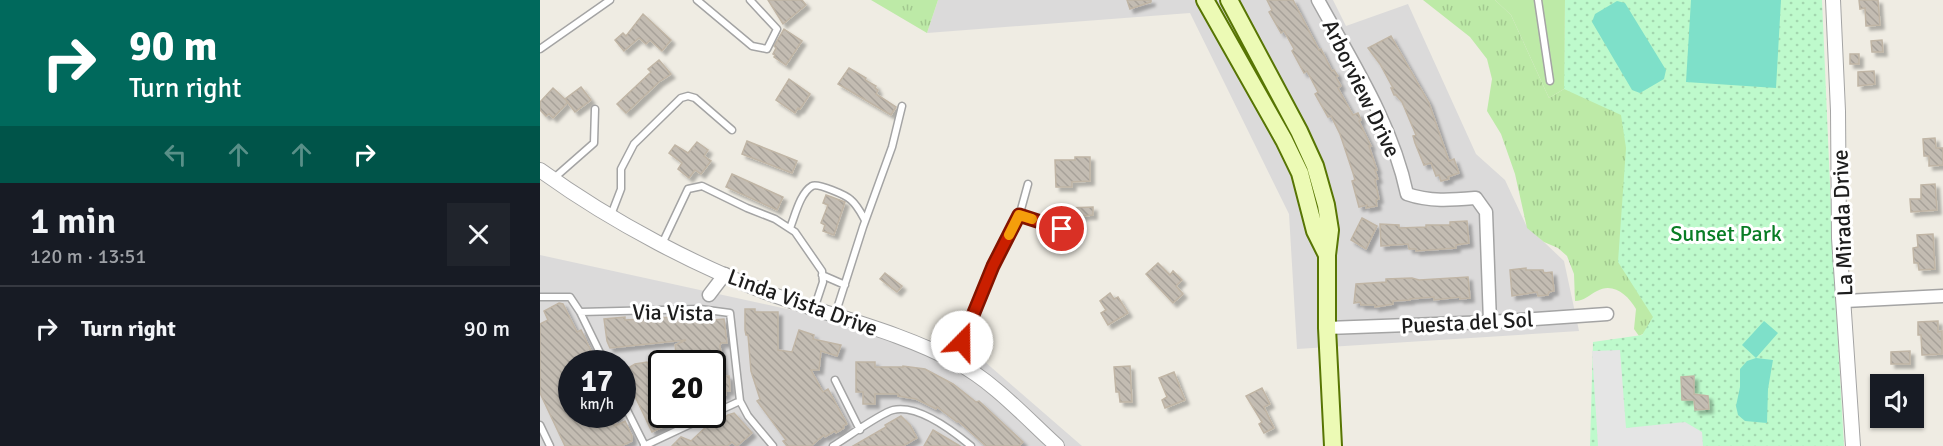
<!DOCTYPE html>
<meta charset="utf-8">
<style>
:root{--surface:#171b24;--page:#20242c;--text:#f1f3f6;--muted:#9ea1a6;--line:#363941}
body{margin:0;font-family:Signika,sans-serif;background:var(--page);color:var(--text);height:100vh;display:flex;flex-direction:column;font-size:22px;white-space:nowrap}
*{box-sizing:border-box;margin:0}
p{font-size:20px;color:var(--muted)}
.icon{flex:none;width:33px;height:33px;fill:none;stroke:currentColor;stroke-width:2;stroke-linecap:round;stroke-linejoin:round}
.map{position:relative;flex:1;overflow:hidden}
.side{display:flex;flex-direction:column;background:var(--surface);width:540px}
.side>*{flex:none}
.banner{background:#00695c;color:#fff;overflow:hidden}
.fabs{position:absolute;left:1330px;top:374px;display:grid;gap:12px}
.fabs a{display:grid;place-items:center;width:54px;height:54px;border-radius:0px;background:var(--surface);box-shadow:0 2px 4px #0004;font-size:30px}
.speed{position:absolute;left:18px;top:350px;display:flex;gap:12px;font-size:30px;font-weight:700;text-align:center}
.speed>*{display:grid;place-content:center;width:78px;height:78px;border-radius:50%;background:var(--surface);box-shadow:0 2px 4px #0004;line-height:1}
.speed small{font-size:15px;font-weight:400}
.speed .limit{border:3px solid #111;border-radius:9px;background:#fff;color:#111}
.pin{position:absolute;display:grid;place-items:center;width:51px;height:51px;color:#fff;margin:-26px;border:3px solid #fff;border-radius:50%;box-shadow:0 2px 6px #0007}
.me{position:absolute;width:66px;margin:-33px;rotate:22deg;stroke-linejoin:round;filter:drop-shadow(0 0 4px #0008)}
.turn{display:flex;align-items:center;gap:21px;height:126px;padding:0 30px;font-size:27px}
.turn .icon{width:78px;height:78px;stroke-width:2.5}
.turn b{display:block;font-size:42px;line-height:51px}
.lanes{display:flex;align-items:center;height:57px;padding:0 30px;background:#0003;justify-content:center;gap:30px;direction:ltr}
.lanes .off{opacity:.35}
.round{display:grid;place-items:center;flex:none;width:63px;height:63px;border-radius:0px;background:var(--page)}
.overview{display:flex;align-items:center;justify-content:space-between;height:102px;padding:0 30px}
h1{font-size:36px;font-weight:600;line-height:45px}
ul{padding:0;list-style:none}
li{display:flex;align-items:center;gap:18px;height:84px;padding:0 30px;border-top:2px solid var(--line)}
li div{flex:1}
li b{display:block;font-size:22px}
li em{font-style:normal}
main{display:flex;flex:1;min-height:0}
.map>svg:first-child{display:block}
.residential{fill:#dbdada;fill-rule:evenodd}
.grass{fill:url(#grass-tufts)}
.park{fill:url(#park-dots)}
.garden{fill:#bdeaa7}
.pitch{fill:#7ee0c9}
.parking{fill:#e5e5e5}
.building{fill:url(#building-back-hatch);stroke:#c0b5a5;stroke-width:1.5;filter:url(#shadow)}
.lines{fill:none;stroke-linecap:round;stroke-linejoin:round}
.service-casing{stroke:#a4a4a4;stroke-width:9}
.minor-casing{stroke:#a4a4a4;stroke-width:15}
.tertiary-casing{stroke:#a4a4a4;stroke-width:16}
.secondary-casing{stroke:#577503;stroke-width:20}
.service{stroke:#fff;stroke-width:6}
.minor{stroke:#fff;stroke-width:12}
.tertiary{stroke:#fff;stroke-width:14}
.secondary{stroke:#ecfab5;stroke-width:16}
.route-casing{stroke:#831400;stroke-width:15}
.route{stroke:#ca1f00;stroke-width:10}
.slow{stroke:#f59e0b;stroke-width:10}
.labels{text-anchor:middle;stroke-width:6;stroke-linejoin:round;paint-order:stroke}
.street-label{font-size:22px;fill:#1d1d1d;stroke:#fff}
.park-label{font-size:22px;fill:#097d25;stroke:#fff}
</style>
<main>
<section class="side">
<div class="banner">
<div class="turn"><svg class="icon" aria-label="right" viewBox="0 0 24 24"><path d="M7 20v-9h11M14 6l5 5-5 5"/></svg><div><b>90 m</b>Turn right</div></div>
<div class="lanes"><svg class="icon off" aria-label="left" viewBox="0 0 24 24"><path d="M17 20v-9H6M10 6l-5 5 5 5"/></svg><svg class="icon off" aria-label="ahead" viewBox="0 0 24 24"><path d="M12 20V5M6 11l6-6 6 6"/></svg><svg class="icon off" aria-label="ahead" viewBox="0 0 24 24"><path d="M12 20V5M6 11l6-6 6 6"/></svg><svg class="icon" aria-label="right" viewBox="0 0 24 24"><path d="M7 20v-9h11M14 6l5 5-5 5"/></svg></div>
</div>
<div class="overview"><div><h1>1 min</h1><p>120 m · 13:51</p></div><a class="round"><svg class="icon" aria-label="close" viewBox="0 0 24 24"><path d="M6 6l12 12M18 6L6 18"/></svg></a></div>
<ul>
<li><svg class="icon" aria-label="right" viewBox="0 0 24 24"><path d="M7 20v-9h11M14 6l5 5-5 5"/></svg><div><b>Turn right</b></div><em>90 m</em></li>
</ul>
</section>
<div class="map">
<svg width="1403" height="446" viewBox="0 0 1403 446">
<defs>
<pattern id="grass-tufts" width="24" height="20" patternUnits="userSpaceOnUse" patternTransform="scale(1.5)"><rect width="24" height="20" fill="#bdeaa7"/><path d="M3 7l-1-3M5 7V3M7 7l1-3M15 17l-1-3M17 17v-4M19 17l1-3" fill="none" stroke="#a2c88f"/></pattern>
<pattern id="park-dots" width="8" height="8" patternUnits="userSpaceOnUse" patternTransform="scale(1.5)"><rect width="8" height="8" fill="#befacc"/><path d="M2 2h.1M6 6h.1" fill="none" stroke="#a3d6af" stroke-width="1.8" stroke-linecap="round"/></pattern>
<pattern id="building-back-hatch" width="6" height="6" patternUnits="userSpaceOnUse" patternTransform="scale(1.5)"><rect width="6" height="6" fill="#c3bcb2"/><path d="M-1 5l2 2M0 0l6 6M5-1l2 2" fill="none" stroke="#a7a199"/></pattern>
<filter id="shadow"><feDropShadow dx="4" dy="4" stdDeviation="1.5" flood-color="#0004"/></filter>
</defs>
<rect width="100%" height="100%" fill="#efece3"/>
<path class="residential" d="M398,0H793L806,26L868,4L936,154L965,180L986,225L1024,261L1039,331L757,349L749,214L650,13L387,33Z
M0,255L430,349L542,446H0ZM32,363H82V414H32ZM122,363H172V414H122Z"/>
<path class="grass" d="M331,0H398L387,33Z
M883,0H955L971,15L1009,98L1024,89L1025,0L1084,96L1150,308L1099,336L1094,329L1096,309C1088,295 1073,282 1057,291C1049,295 1044,301 1035,301L1034,274L1027,256L1018,248L1004,242L987,228L975,174L961,134L947,111L952,79L947,59L930,37Z"/>
<path class="park" d="M1025,0H1282L1293,254L1304,446H1050L1053,342L1102,335L1113,317L1078,262L1086,148L1081,115L1024,89Z"/>
<path class="garden" d="M955,0H1025L1024,89L1009,98L971,15Z"/>
<path class="pitch" d="M1151,0H1241L1236,88L1146,82Z
M1077,1L1085,3L1126,70L1124,79L1100,93L1092,90L1052,22L1055,14Z
M1224,321L1238,333L1216,358L1202,345Z
M1216,358L1233,360L1228,389L1227,423L1205,421L1198,415L1196,406L1200,387V369L1207,361Z"/>
<path class="parking" d="M1080,350L1086,428L1145,422L1162,432L1163,446H1058L1052,351Z"/>
<path class="building" d="M228,0H262L266,5L243,24Z
M587,0H611V2L590,9Z
M727,0H753L779,50L781,49L792,71L794,70L798,76L796,77L801,86L798,88L813,115L818,113L821,120L819,121L831,146H829L837,170H835L838,179L835,180L839,199L836,200L837,206L826,208L827,205L819,207L812,181L815,180L813,173L800,134L791,116L788,117L775,94L778,92L767,71L764,73L752,51L754,49L744,31L741,33L729,12L732,10Z
M1319,0H1338L1340,25L1326,26L1325,8L1320,9Z
M103,14L131,40L122,51L110,40L106,44L99,38L84,51L75,40L83,33L86,36Z
M244,29L262,41L246,65L234,57L235,55L233,54L236,48L234,46Z
M851,36L889,103L909,161L914,159L919,173L908,177L909,179L901,181L899,175L896,176L891,163L884,165L875,143L873,136L876,135L862,102L856,95H854L851,88H853L840,64L828,48Z
M1342,40L1343,52H1332L1331,41Z
M1310,54H1319V64H1310Z
M119,60L131,74L119,82L86,113L77,104L111,72L108,69Z
M309,68L326,78L325,80L336,86L335,88L338,90L336,94L356,107L351,115L298,84Z
M1334,71L1335,84L1318,86V72Z
M249,79L270,94L260,109L258,108L255,113L236,100Z
M41,87L51,100L35,112L25,99Z
M13,88L28,102L13,118L9,114L6,116L0,110V102Z
M1395,138L1396,148H1403V165L1389,166V156H1384L1383,139Z
M207,141L257,161L252,173L202,154Z
M157,142L168,150L164,156L171,161L161,174L155,170L149,178L138,169L142,163L129,153L135,145L148,153Z
M535,157H550V181L532,182V187H516L515,160H535Z
M192,174L243,197L237,210L186,187Z
M1395,184L1397,210L1371,212L1370,199H1381V185Z
M286,195L305,202L294,235L283,231L285,225L281,223L288,205L283,203Z
M553,207V215L528,217L527,208Z
M822,218L837,226L826,249L811,240Z
M927,221L929,243L916,245V248L876,251V249H869L868,244L841,246L840,224L859,225V228L886,227V225H910V222Z
M1393,234L1395,269L1379,270L1378,263H1374L1373,248L1378,247L1377,235Z
M618,263L630,275L633,271L642,280L636,286L643,294L633,303L606,274Z
M986,268V270H1003L1004,273L1012,272L1014,291L1009,292L1008,295L998,296L997,292L972,296L970,270Z
M345,273L362,286L357,292L340,279Z
M928,277L930,298L920,299V297L894,300V297L870,299V300L853,301V304L835,307V305H821L820,302L814,303L816,284L846,282V279L872,278L879,280Z
M570,293L574,299L578,297L588,313L568,325L561,313L566,310L560,301Z
M19,303L23,304L37,332L41,330L57,363H32V414H79L75,426L85,421L92,436V441L81,446H25L0,393V324L8,320L4,311Z
M205,309H215V312H238V350L252,352L259,330L274,335L273,339L301,345L297,356L281,351L279,370H271L283,392L288,389L307,424L303,426L304,428L296,433L295,431L285,437L284,435L271,446H247L243,441L246,440L217,401L220,399L211,371L208,335H206L205,330Z
M85,317V320L133,317V320L159,318V321L184,319L187,343H181L180,346L184,376H189L190,391H185L186,395L172,396V363H137L135,345L146,340L70,348L67,341L64,319Z
M1398,321V332L1402,331V354L1382,355L1381,335H1378V322Z
M1370,351V364H1351V352Z
M107,362L116,381L119,380L122,386V414H150L112,432L83,371L95,364Z
M316,362H335V367H363V366L385,369L413,384L436,402L439,401L483,442L479,446H446L418,421L417,422L397,407L396,409L376,399L358,396V394H335V404H323V392H316Z
M590,366L592,402H580L579,392H576L574,367Z
M634,372L645,400L625,408L622,400L627,397L619,378Z
M1154,376V394L1168,396L1169,409L1155,410L1154,400H1142L1141,377Z
M722,388L730,404L724,407L734,428L724,433L719,424L722,422L706,396Z
M194,413L212,433L197,446L192,442L187,446H132L141,437L151,441L167,426L172,424L174,426L188,415Z
M361,416L370,425L377,438L363,446H313L346,427L345,425Z
M393,430L420,446H384Z"/>
<g class="lines">
<g class="service-casing">
<path id="service" d="M157,0L212,46L227,49L237,29L210,0
M998,0L1010,81
M0,49L70,0
M13,179L54,143L55,109
M71,215L81,189V169L94,144L141,98L148,96L155,98L192,130
M479,215L522,229
M250,228C255,216 260,193 272,186C278,183 306,195 311,200C317,205 321,213 325,220
M122,244L148,189L162,186L207,208L235,219L255,232L282,271L283,282L274,309
M282,275L305,285
M0,297H30L40,312L65,363
M40,312L160,309L190,313L200,401L208,416L233,446
M295,315L323,227L352,147L362,106
M415,361L453,266L480,213L488,184
M295,380L320,430
M82,400L105,446
M172,414L200,401
M0,425L10,446
M104,446L172,414
M293,446C306,438 341,413 353,410C378,404 413,431 431,446"/>
</g>
<g class="minor-casing">
<path id="minor" d="M778,0C812,62 852,123 867,194C890,202 912,200 936,198L946,212L950,322
M169,295L185,274
M1305,301L1403,296
M787,328L950,322L1067,314"/>
</g>
<g class="tertiary-casing">
<path id="tertiary" d="M1293,0L1298,111L1299,238L1313,446
M0,170C70,221 164,271 245,299C302,319 362,333 416,362C454,382 485,417 517,446"/>
</g>
<g class="secondary-casing">
<path id="secondary" d="M665,0L744,140L760,173L775,231L787,255
M689,0L759,131L775,166L786,205L790,230L787,255V328L793,446"/>
</g>
<use href="#service" class="service"/>
<use href="#minor" class="minor"/>
<use href="#tertiary" class="tertiary"/>
<use href="#secondary" class="secondary"/>
</g>
<g class="lines">
<g class="route-casing">
<path id="route" d="M422,342L453,266L479,215L522,229"/>
</g>
<use href="#route" class="route"/>
<path class="slow" d="M469,235L479,215L492,219"/>
</g>
<g class="labels">
<g class="street-label">
<text transform="translate(822 88) rotate(64)" y="8">Arborview Drive</text>
<text transform="translate(1302 223) rotate(-92)" y="8">La Mirada Drive</text>
<text transform="translate(263 302) rotate(20)" y="8">Linda Vista Drive</text>
<text transform="translate(133 312) rotate(1)" y="8">Via Vista</text>
<text transform="translate(927 322) rotate(-3)" y="8">Puesta del Sol</text>
</g>
<g class="park-label">
<text x="1186" y="241">Sunset Park</text>
</g>
</g>
</svg>
<div class="fabs">
<a><svg class="icon" aria-label="sound" viewBox="0 0 24 24"><path d="M4 9h4l5-4v14l-5-4H4zM17 9q2 3 0 6"/></svg></a>
</div>
<div class="speed"><div>17<small>km/h</small></div><div class="limit">20</div></div>
<div class="pin" style="left:522px;top:229px;background:#d93025"><svg class="icon" aria-label="arrive" viewBox="0 0 24 24"><path d="M6 21V4h12l-3 4 3 4H6"/></svg></div>
<svg class="me" style="left:422px;top:342px" viewBox="-20 -20 40 40"><circle r="19" fill="#fff"/><path d="M0-13L10 11 0 6-10 11z" fill="#ca1f00"/></svg>
</div>
</main>
